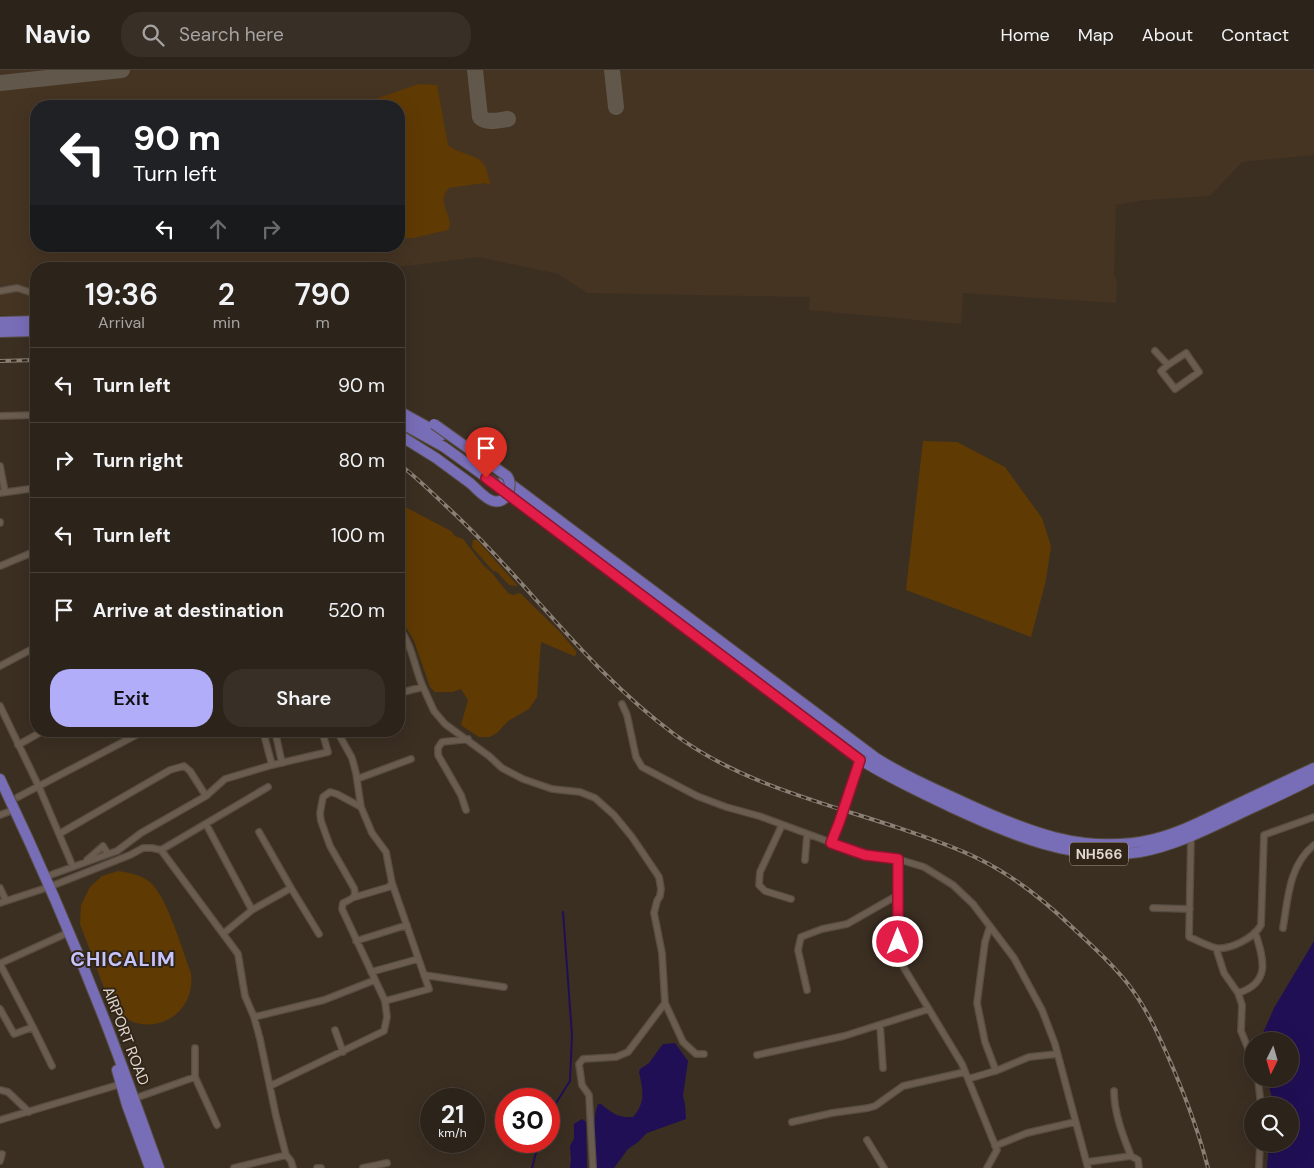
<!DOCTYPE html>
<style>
:root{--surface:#2c231a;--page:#382f27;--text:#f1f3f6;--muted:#a6a4a2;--line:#484039;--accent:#b2adf9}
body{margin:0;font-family:"DM Sans",sans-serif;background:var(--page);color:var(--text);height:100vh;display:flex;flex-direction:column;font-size:19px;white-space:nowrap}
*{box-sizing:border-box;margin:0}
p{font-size:16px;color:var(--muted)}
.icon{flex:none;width:28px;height:28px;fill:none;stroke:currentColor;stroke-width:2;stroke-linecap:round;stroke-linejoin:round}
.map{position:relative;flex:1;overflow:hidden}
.panel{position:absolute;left:30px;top:192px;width:375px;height:475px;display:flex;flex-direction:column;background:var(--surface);border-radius:20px;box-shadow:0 5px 20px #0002,0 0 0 1px var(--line)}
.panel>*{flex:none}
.banner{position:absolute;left:30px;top:30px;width:375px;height:152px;border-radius:20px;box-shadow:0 5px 20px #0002,0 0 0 1px var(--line);background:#202124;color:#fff;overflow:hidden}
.needle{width:32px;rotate:185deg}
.tools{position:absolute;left:1244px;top:962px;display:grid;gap:10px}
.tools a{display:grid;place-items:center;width:55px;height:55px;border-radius:50%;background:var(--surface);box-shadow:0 5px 20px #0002,0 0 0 1px var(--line);font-size:25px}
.speed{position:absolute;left:420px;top:1018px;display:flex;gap:10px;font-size:25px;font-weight:700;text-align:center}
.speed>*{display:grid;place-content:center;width:65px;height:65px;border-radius:50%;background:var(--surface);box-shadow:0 5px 20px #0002,0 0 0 1px var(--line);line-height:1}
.speed small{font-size:12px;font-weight:400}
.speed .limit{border:8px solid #d22;background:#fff;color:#111}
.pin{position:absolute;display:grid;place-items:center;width:42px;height:42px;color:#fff;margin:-51px -21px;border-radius:50% 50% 50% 0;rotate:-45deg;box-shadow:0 0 5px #0007}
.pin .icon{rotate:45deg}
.me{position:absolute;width:55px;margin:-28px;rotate:0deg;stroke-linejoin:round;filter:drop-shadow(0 0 4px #0008)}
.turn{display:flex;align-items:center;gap:18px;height:105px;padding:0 20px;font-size:22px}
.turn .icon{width:65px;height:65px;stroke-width:2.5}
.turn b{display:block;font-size:35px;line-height:42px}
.lanes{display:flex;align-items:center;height:48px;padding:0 20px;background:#0003;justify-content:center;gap:25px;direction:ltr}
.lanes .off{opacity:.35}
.eta{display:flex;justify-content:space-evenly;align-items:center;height:85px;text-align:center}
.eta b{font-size:30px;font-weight:600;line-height:35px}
.button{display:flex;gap:10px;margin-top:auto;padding:10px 20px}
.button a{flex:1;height:58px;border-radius:20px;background:var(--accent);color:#111;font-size:20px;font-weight:600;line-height:58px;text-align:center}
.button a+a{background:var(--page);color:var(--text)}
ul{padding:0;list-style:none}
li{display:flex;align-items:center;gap:15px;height:75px;padding:0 20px;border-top:1px solid var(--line)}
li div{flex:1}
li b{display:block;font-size:19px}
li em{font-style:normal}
header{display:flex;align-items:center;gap:30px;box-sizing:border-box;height:70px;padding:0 25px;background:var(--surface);border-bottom:1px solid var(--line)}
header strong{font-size:24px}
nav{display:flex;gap:28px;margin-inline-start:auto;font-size:18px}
.search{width:350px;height:45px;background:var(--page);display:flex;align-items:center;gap:12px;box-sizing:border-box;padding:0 18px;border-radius:20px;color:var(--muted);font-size:19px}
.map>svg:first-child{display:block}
.built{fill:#453422;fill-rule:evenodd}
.green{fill:#603a03}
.water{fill:#210f55}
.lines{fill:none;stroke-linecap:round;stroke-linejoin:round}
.stream{stroke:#210f55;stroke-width:2}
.taxiway{stroke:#62574b;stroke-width:16}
.minor-casing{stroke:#574d42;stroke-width:8}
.trunk-casing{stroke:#574d42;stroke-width:12}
.minor{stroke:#6a5c4e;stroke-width:5.5}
.trunk{stroke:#786db7;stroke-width:10}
.rail-casing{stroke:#897f74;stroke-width:4}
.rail{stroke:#312518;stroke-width:2;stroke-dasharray:5.5;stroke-linecap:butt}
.minor-bridge-casing{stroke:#574d42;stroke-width:8;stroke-linecap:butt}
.trunk-bridge-casing{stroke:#574d42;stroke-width:12;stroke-linecap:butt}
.minor-bridge{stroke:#6a5c4e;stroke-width:5.5}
.trunk-bridge{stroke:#786db7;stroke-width:10}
.route-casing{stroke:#92132f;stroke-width:12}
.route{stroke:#e11d48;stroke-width:9}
.labels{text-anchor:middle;stroke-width:4;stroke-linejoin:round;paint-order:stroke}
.shield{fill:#312518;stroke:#aca39a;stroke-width:1}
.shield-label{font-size:14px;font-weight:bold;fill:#e1d9d1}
.street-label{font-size:15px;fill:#e1d9d1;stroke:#312518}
.district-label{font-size:20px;font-weight:bold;letter-spacing:1px;fill:#c6c4fd;stroke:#312518}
</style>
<header>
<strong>Navio</strong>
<div class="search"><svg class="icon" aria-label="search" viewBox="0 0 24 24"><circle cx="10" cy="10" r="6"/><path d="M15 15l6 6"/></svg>Search here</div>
<nav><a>Home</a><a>Map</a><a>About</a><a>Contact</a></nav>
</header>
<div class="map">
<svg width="1314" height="1098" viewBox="0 0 1314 1098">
<rect width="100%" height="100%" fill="#3b2f22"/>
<path class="built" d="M0,0H1314V85L1242,92L1210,126L1145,130L1116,135L1114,205L1117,211L1116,233L963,223L961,254L809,240L810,227L587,223L558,204L479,187L383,199H36V246L0,245ZM36,36H399V176H36Z"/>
<path class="green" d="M419,14L437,15L448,75C457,83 476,85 482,92C487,97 488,108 491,115L484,113L449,118C434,132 456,148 448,160L413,168H399V36H355Z
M303,176H345L326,180L307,181Z
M923,371L957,372L1005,397L1042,448L1051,476L1046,510L1031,567L906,520Z
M399,436L407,438L451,461L455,466L463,469L483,495L492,503L508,523L513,525L520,523L560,562L576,581V585L574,586L541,572L537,627L529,639L508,651L497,663L490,667H479L461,655L468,630L461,619L452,622H435L430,617L414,571L399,545Z
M473,470H477L518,516L509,515L497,502L493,501L472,477Z
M118,801C130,803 142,805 151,813C168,830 182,879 191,903C197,954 134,974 109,931L80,854L81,835L90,817L102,806Z"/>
<path class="water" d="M1314,871V1098H1267L1269,1074H1290V1036H1273V1031L1267,1009H1290V971L1260,970L1274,938Z
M675,973L688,991L683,1026L685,1034L686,1049L647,1063L638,1072L628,1079L614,1098H596C592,1087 593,1044 598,1034H601C612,1043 618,1048 633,1047C646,1032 643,1021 639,1002L640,999L649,993L663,974Z
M582,1049L586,1052L587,1098H570L571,1089L570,1076L574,1069V1054Z"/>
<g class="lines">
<path class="stream" d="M549,1044L570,1011L572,965L563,842
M532,1098L539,1071"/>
<path class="taxiway" d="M475,0L480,47C487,54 499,50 508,49
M612,0L616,37
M0,13L122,0"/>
<g class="minor-casing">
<path id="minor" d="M0,221L17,218L36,224
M1155,281L1168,295L1186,283L1199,302L1175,319L1161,301L1168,295
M0,346L36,345
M0,396L5,422
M0,423L36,418
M0,452V453
M0,496L36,481
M399,558C413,576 414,597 423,617
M0,596L36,577
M399,623L423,617L434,641L445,654L489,686L502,698L523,709L552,719L580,722L595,728L614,745L632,767L659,807L661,819L660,826L657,831L654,843L662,883L665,933L683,972L696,984H704
M622,634L627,645L636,687L642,697L697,726L726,737L759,746L865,785L891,787L924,797L953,815L973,834L1014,888L1042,940L1055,974L1088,1098
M0,636L39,717L73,797
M263,661L272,695
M275,661L282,693
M337,661L352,688L356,703L361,737L372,763L386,782L392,813L389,817L355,827
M18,675L43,661
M357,709L411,689
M849,722L860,689
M18,727L144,661
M466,740L461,725L438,685V678L442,672L468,669
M0,745L8,742
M206,754L252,840
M782,755L760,802L759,815L765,821L791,829
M59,764L170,700L184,696L190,701L206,726
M1191,766L1189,867C1197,870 1207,876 1216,878C1230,880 1254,868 1261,855L1264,765L1314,747
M831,773L839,753
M161,780L268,717
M897,789L898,888L962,994L997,1080L987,1098
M87,790L103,776L108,784
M805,790L807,764
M45,807L117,781L141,763L206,726L225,709L272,695L328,682L322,661
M0,818L6,831
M291,818L319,864
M0,833L49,817L130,785L143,778H152L161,780L238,884L245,926L254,947L260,969L276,1046L286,1085
M1153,838L1190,839
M990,856L985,872L977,933L985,972L996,1001
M1283,858C1288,828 1289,795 1314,775
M224,863L252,840L291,818L259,762
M356,871L407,855
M1216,878L1224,903L1238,923L1242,935L1241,961L1252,988
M1,893L65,864
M0,894L33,957
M371,902L418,889
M424,905L504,917
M807,920L798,880L801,867L822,859L847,854L898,825
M1238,923C1271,913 1264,889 1255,862
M385,931L429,919L392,813
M0,939L14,964L33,957L52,996
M254,947L324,930L375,910
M880,955L883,998
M335,960L343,982
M195,978V1007L217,1055
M757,985L844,966L929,939
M968,1009L998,1000L1029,987L1057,984
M1258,1009L1261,1036
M270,1016L384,961L387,947L385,931L342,839L343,833C351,829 357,828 354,818L330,776L321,751L320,743L323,727L330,722L337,724L361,737
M0,1020L8,1022L29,1042
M1114,1021C1114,1043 1123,1066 1131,1086
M133,1029L195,1007
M0,1050L121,1014
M792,1052L832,1043L868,1038L875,1036L903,1016L965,1002
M867,1070L884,1098
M995,1076L1027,1063L1075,1052
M0,1091L2,1084
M1087,1092L1131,1086L1138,1090L1139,1098
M234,1098L286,1085L291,1091L293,1098
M317,1098H321
M363,1098L387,1093
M593,1098L589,1025L582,1015L579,994L583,989L616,987L628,982L665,933
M1259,1098L1260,1074"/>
</g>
<g class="trunk-casing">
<path id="trunk" d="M0,252L36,251
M0,262L36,261
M399,341L442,365
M399,352L444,377L529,438L861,690C889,708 920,722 951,737C1010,764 1074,793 1140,782C1174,776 1205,760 1235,746C1262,733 1288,722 1314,708
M399,365L436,388L470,413
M504,409L876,688C903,705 932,718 961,731C1023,760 1084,786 1154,769C1179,763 1202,751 1225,740C1254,726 1284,712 1314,698
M0,709C38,788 73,869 105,951C124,1000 141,1049 159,1098
M117,1000L127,1035L150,1098"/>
</g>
<use href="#minor" class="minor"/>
<use href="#trunk" class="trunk"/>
<g class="rail-casing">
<path id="rail" d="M0,291L36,290
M399,394C415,406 430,421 445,435C525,508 587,600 674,664C737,711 816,731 890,755C920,765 951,775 979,789C1014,806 1045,831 1073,858C1092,876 1112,893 1128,914C1148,940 1160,968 1173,998C1187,1031 1199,1063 1208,1098"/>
</g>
<use href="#rail" class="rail"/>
<g class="minor-bridge-casing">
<path id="minor-bridge" d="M839,753L849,722"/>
</g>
<g class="trunk-bridge-casing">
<path id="trunk-bridge" d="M434,354L507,406C514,415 507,435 493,431C485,429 476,418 470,413"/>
</g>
<use href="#minor-bridge" class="minor-bridge"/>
<use href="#trunk-bridge" class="trunk-bridge"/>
</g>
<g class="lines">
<g class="route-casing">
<path id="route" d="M486,408L860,690L839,753L831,773L865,785L898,789V872"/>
</g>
<use href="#route" class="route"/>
</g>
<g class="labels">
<rect class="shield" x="1070" y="772.5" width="58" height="23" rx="4"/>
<g class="shield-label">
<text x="1099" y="789">NH566</text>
</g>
<g class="street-label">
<text transform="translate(126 966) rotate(69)" y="5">AIRPORT ROAD</text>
</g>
<g class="district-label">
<text x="123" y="896">CHICALIM</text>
</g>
</g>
</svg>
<div class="tools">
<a><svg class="needle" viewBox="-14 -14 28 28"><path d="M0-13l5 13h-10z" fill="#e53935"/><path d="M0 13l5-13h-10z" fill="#a6a4a2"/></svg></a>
<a><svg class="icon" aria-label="search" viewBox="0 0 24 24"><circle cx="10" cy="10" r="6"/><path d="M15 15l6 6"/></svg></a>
</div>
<div class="speed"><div>21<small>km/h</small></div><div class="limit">30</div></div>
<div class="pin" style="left:486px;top:408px;background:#d93025"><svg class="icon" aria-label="arrive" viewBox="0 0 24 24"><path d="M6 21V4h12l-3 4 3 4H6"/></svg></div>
<svg class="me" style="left:898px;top:872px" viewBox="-20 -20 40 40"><circle r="17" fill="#e11d48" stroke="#fff" stroke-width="3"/><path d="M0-11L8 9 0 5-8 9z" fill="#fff"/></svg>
<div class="banner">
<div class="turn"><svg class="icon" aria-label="left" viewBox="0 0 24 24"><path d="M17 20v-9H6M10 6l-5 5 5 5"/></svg><div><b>90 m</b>Turn left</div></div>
<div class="lanes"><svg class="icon" aria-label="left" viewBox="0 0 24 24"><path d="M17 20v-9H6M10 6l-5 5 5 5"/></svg><svg class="icon off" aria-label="ahead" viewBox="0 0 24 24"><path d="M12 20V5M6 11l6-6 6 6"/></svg><svg class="icon off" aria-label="right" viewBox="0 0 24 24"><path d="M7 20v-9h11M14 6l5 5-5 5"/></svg></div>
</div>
<section class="panel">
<div class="eta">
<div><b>19:36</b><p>Arrival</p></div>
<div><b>2</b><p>min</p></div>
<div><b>790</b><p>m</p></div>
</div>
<ul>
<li><svg class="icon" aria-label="left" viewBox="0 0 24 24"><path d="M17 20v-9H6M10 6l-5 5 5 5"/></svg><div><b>Turn left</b></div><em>90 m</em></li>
<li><svg class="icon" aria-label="right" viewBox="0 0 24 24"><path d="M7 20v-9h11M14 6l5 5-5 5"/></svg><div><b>Turn right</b></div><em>80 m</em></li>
<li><svg class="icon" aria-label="left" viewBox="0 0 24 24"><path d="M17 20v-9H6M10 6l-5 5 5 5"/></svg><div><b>Turn left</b></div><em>100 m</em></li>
<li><svg class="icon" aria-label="arrive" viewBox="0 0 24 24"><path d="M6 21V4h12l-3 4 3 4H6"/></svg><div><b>Arrive at destination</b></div><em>520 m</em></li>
</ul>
<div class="button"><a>Exit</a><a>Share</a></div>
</section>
</div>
